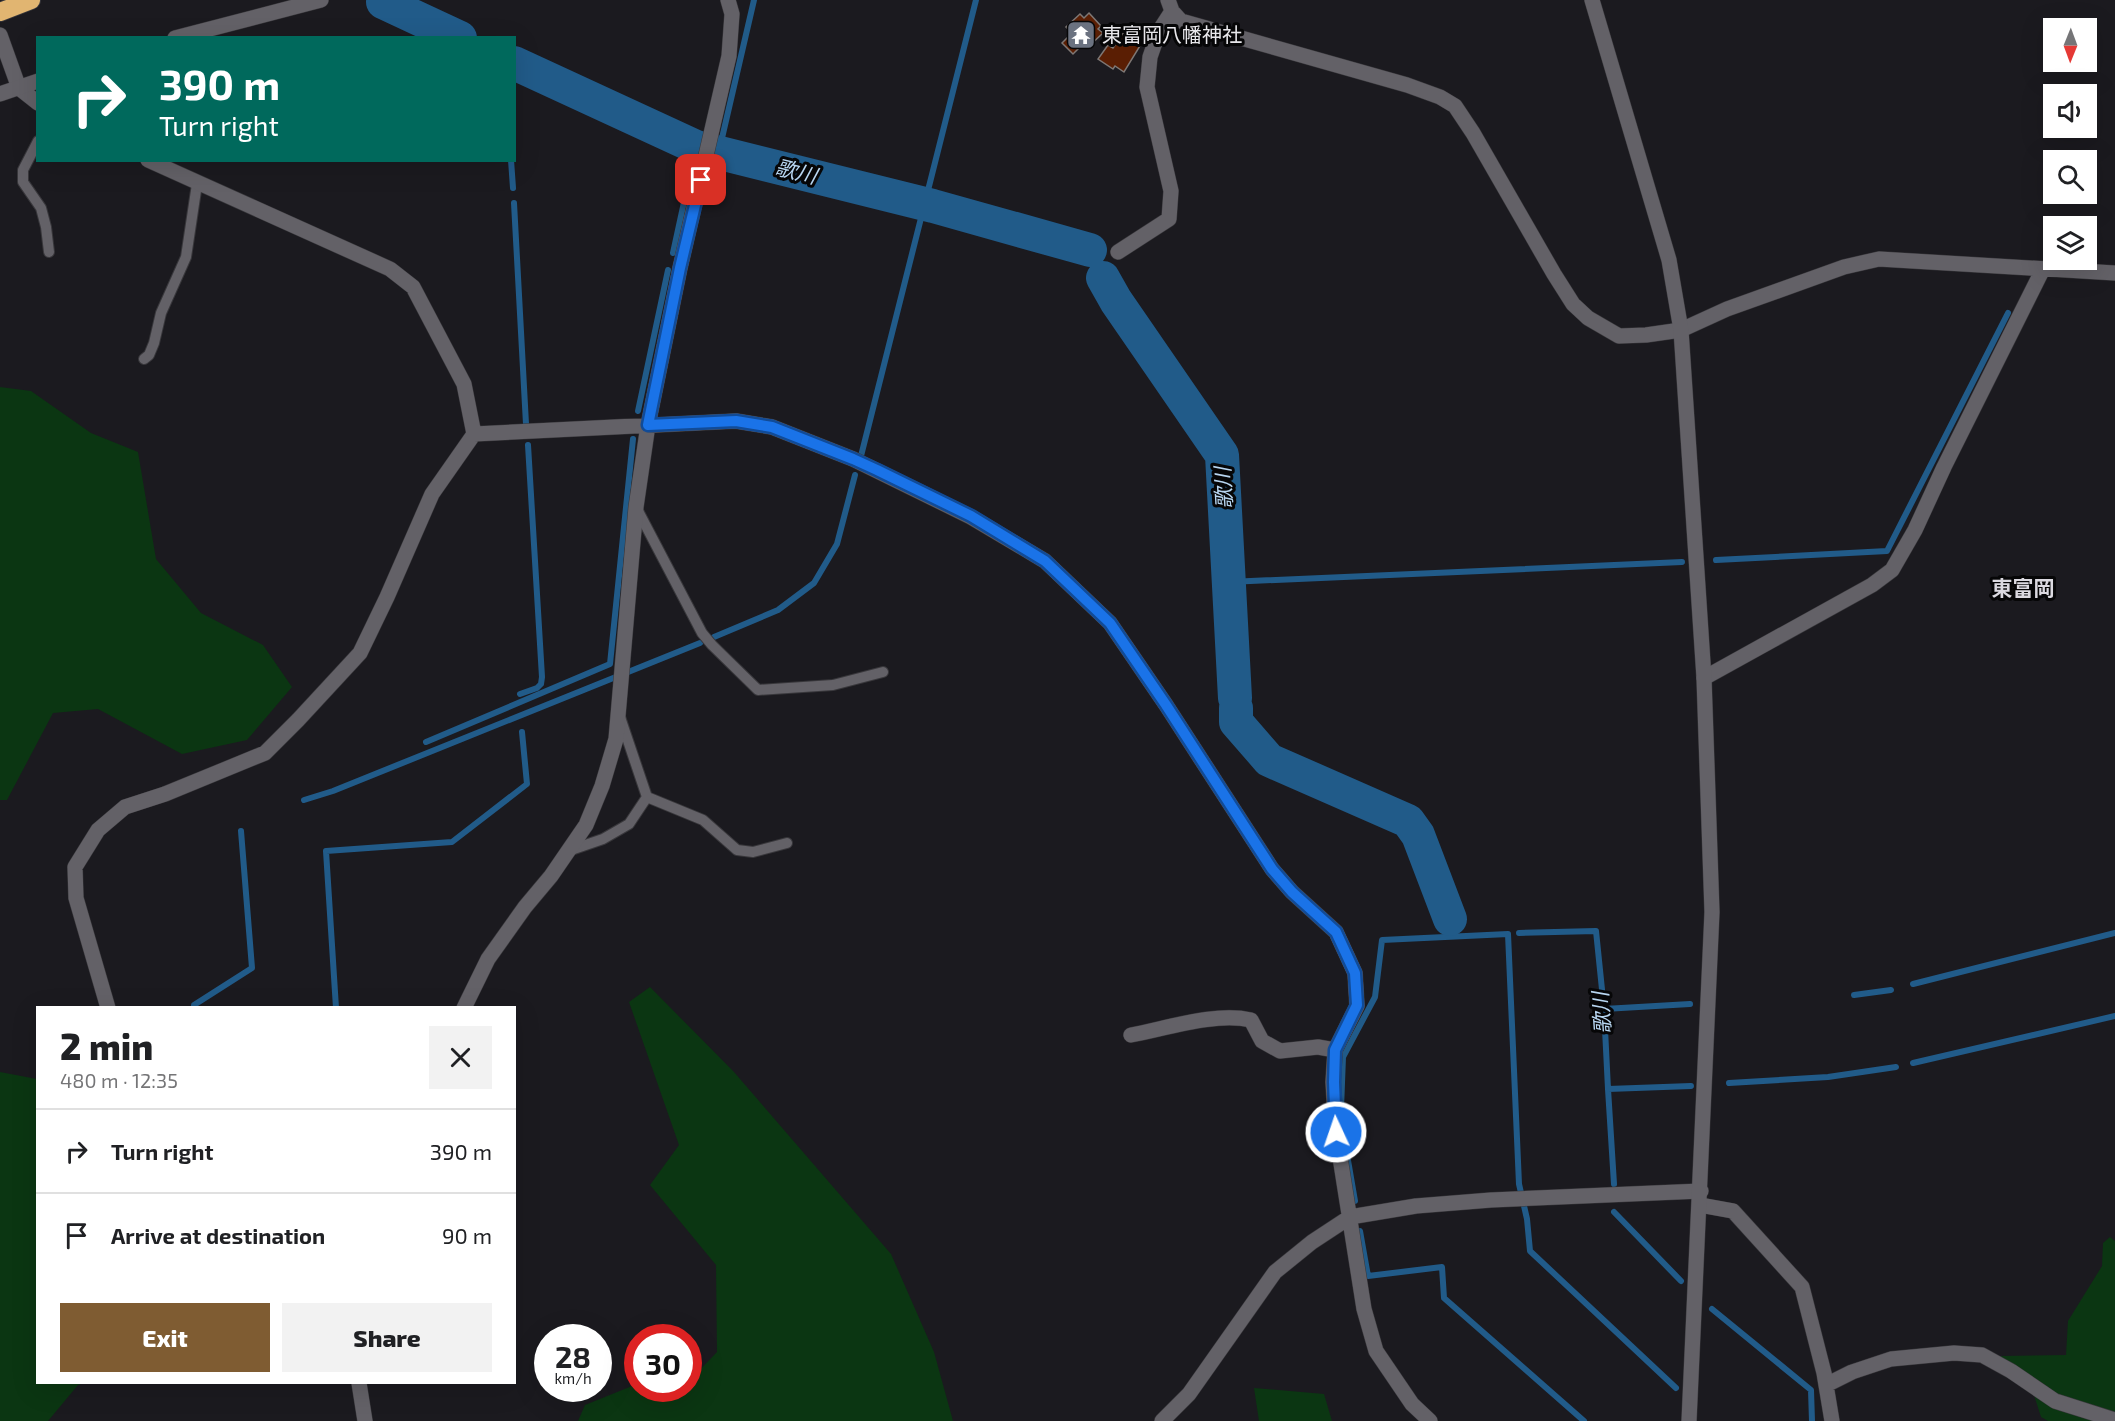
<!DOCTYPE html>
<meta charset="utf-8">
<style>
:root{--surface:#fff;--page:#f2f2f2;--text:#202124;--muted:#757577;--line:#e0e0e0;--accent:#7f5c32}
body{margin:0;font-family:"Exo 2","Noto Sans JP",sans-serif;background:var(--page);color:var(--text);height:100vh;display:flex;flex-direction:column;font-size:22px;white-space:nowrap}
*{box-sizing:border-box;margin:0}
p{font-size:20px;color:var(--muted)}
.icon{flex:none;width:33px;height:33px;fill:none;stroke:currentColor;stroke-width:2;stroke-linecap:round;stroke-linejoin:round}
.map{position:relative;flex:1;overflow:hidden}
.panel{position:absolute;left:36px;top:1006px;width:480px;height:378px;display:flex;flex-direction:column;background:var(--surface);border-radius:0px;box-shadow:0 6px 24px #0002}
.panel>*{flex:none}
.hud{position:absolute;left:36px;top:36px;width:480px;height:126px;border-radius:0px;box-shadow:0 6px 24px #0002;background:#00695c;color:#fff;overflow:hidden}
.needle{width:39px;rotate:181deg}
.tools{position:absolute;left:2043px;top:18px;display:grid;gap:12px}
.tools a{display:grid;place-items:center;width:54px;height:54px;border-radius:0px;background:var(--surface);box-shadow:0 6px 24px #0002;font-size:30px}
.speed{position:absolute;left:534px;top:1324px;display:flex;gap:12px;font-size:30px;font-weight:700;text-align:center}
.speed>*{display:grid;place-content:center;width:78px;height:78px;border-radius:50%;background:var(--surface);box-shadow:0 6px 24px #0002;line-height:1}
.speed small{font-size:15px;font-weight:400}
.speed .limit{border:9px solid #d22;background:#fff;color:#111}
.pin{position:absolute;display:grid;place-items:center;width:51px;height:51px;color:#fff;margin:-26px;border-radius:12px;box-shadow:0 3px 9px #0006}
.me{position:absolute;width:66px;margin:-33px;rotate:357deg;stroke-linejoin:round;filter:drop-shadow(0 0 4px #0008)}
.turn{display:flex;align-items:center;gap:21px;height:126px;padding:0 24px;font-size:27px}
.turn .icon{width:78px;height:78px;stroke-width:2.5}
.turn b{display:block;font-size:42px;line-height:51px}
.round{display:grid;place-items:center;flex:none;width:63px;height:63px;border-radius:0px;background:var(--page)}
.head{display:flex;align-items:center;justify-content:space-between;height:102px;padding:0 24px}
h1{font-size:36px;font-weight:800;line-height:45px}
.button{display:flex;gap:12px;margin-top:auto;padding:12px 24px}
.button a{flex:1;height:69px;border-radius:0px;background:var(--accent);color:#fff;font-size:24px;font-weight:800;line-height:69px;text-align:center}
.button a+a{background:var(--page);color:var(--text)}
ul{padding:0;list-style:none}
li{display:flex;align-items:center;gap:18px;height:84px;padding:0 24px;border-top:2px solid var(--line)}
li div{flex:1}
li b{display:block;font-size:22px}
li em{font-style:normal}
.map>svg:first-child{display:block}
.green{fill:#0b3612}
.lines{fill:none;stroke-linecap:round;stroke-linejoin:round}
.stream{stroke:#215b89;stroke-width:6}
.river{stroke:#215b89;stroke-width:34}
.building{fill:#5a1e03;stroke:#7e7774;stroke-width:1.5}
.lane-casing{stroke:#38373b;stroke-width:12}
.street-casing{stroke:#38373b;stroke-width:16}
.secondary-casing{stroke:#38373b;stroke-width:16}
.highway-casing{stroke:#38373b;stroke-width:20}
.lane{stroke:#636167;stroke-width:10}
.street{stroke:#636167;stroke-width:15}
.secondary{stroke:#636167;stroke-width:15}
.highway{stroke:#e1b571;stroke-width:18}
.route-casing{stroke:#114b97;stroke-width:15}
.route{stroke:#1a73e8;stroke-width:10}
.labels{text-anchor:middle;stroke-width:6;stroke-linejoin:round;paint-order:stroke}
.poi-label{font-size:20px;fill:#e8e7eb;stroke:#060607;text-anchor:start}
.water-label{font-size:21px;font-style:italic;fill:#b8d6f1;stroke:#060607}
.neighbourhood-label{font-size:21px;font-weight:bold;fill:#dbd9e0;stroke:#060607}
</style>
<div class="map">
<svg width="2115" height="1421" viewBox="0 0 2115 1421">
<rect width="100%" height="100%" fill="#1b1a1f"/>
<path class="green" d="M0,387L31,391L91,433L138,452L156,559L201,613L263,645L292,687L247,740L182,754L98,709L53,713L7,800H0Z
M650,987L734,1072L891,1254L934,1352L953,1421H578L585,1405L632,1386L673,1396L680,1389H688L689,1381L717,1352L716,1265L650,1185L679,1145L629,1002Z
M0,1072L37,1079L38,1383H84L78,1385L48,1421H0Z
M2110,1237L2115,1241V1421H2048L2041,1417L2033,1392L2005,1375L2000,1356L2066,1355L2068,1321L2102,1266L2103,1243Z
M1254,1388L1324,1394L1332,1421H1259Z"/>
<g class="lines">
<path class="stream" d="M722,138L754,0
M511,160L513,188
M514,203L526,424
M673,253L696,147
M638,411L668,270
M861,456L976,0
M1716,560L1887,551L2008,313
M1229,582L1682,562
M714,637L778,610L814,583L837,544L855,475
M520,694L537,688L541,684L542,677L528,445
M426,742L610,664L633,439
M304,800L333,791L700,643
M1519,933L1596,931L1604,1009L1608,1089L1691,1086
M1913,984L2115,933
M1854,995L1891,990
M194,1008V1005L252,968L241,831
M336,1008L326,851L452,842L527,784L522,732
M1604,1009L1690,1004
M1913,1063L2115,1016
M1729,1083L1828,1077L1896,1067
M1608,1089L1614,1184
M1341,1109L1343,1057L1375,997L1382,940L1508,934L1519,1184L1527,1219L1530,1251L1676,1388
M1344,1137L1355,1201
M1614,1212L1681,1281
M1360,1231L1368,1276L1442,1267L1444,1298L1584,1421
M1712,1309L1811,1390L1812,1421"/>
<path class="river" d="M383,2L460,38
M514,63L696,147L933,206L1090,250
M1103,278L1116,301L1222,455L1235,698
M1236,708V722L1269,760L1408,821L1418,835L1450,919"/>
</g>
<path class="building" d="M1089,13L1101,26L1098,29L1103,33L1088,47L1084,43L1073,54L1062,43L1072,33L1066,27L1080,14L1084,18Z
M1129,25L1140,32L1137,37L1143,41L1124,72L1115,66L1113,69L1098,59L1108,45L1113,48Z"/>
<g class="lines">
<g class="lane-casing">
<path id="lane" d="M38,141L23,170V182L41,208L46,227L49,252
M144,359L149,355L154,343L161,313L186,257L197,184
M636,507L702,633L712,645L758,690L833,685L883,672
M620,717L647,797L703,820L737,850L753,852L787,843
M571,850L603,839L629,824L647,797"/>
</g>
<g class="street-casing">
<path id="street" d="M1168,0L1172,11L1181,21L1407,85L1440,97L1455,106L1473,133L1554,274L1573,304L1588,318L1619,336L1646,335L1681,330L1727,309L1844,267L1879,259L2115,273
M0,35L19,88L38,103
M148,160L390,269L413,287L464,384L474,434
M1118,252L1169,219L1171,191L1147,87L1150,57L1159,31L1172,11
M1704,678L1872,585L1892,570L1915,530L1944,467L2043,269
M108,1008L76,898L75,867L98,830L125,807L165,794L265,753L298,720L360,653L387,597L432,494L474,434L736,421L772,427L853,459L971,517L1045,561L1110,623L1166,705L1272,869L1292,892L1336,932L1355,973L1357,1006L1335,1050L1333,1082L1336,1132L1364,1309L1376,1351L1412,1404L1430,1421
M464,1008L488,959L525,907L551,876L586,825L602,786L616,739L636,507L648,425L680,268L729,56L732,14L728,0
M1131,1035C1168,1028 1215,1012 1251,1020L1262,1041L1280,1051L1318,1047L1335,1050
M1700,1205L1733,1211L1802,1287L1824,1373L1832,1421
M359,1383L365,1421
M1826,1385L1852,1372L1891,1359L1954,1353L1982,1355L2011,1371L2055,1401L2115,1420
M1162,1421L1189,1394L1275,1272L1312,1242L1350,1217L1416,1206L1491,1200L1701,1191"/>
</g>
<g class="secondary-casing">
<path id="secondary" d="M1592,0L1669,260L1681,330L1704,678L1712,912L1689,1421
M175,38L321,0
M0,94L38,81"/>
</g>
<g class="highway-casing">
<path id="highway" d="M0,12L31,0"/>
</g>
<use href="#lane" class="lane"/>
<use href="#street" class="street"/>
<use href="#secondary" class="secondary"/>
<use href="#highway" class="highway"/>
</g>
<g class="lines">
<g class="route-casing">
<path id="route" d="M701,180L680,268L648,425L736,421L772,427L853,459L877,470L971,516L1045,561L1110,623L1166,705L1272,869L1292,892L1336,932L1355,973L1357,1005L1335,1050L1334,1082L1336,1132"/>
</g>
<use href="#route" class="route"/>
</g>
<defs>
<g id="temple-square" transform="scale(1.5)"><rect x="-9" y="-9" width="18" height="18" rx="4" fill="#6b7280" stroke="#060607"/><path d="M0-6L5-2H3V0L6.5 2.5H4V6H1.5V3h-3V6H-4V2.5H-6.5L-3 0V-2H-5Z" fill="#fff"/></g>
</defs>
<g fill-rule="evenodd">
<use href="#temple-square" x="1081" y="35"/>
</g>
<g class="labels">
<g class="poi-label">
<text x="1102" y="42">東富岡八幡神社</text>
</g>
<g class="water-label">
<text transform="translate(796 172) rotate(14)" y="7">歌川</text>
<text transform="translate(1224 488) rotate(-93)" y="7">歌川</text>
<text transform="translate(1602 1013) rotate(-94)" y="7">歌川</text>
</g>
<g class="neighbourhood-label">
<text x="2023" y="596">東富岡</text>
</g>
</g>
</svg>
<div class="tools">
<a><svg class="needle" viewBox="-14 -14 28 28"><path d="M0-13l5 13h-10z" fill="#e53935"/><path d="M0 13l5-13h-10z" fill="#757577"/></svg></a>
<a><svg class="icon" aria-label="sound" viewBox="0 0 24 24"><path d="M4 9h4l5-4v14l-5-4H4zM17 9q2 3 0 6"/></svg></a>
<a><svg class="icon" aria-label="search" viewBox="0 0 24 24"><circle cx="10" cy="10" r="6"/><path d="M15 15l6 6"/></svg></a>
<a><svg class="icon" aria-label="layers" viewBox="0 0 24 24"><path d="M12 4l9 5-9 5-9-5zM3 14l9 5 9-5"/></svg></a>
</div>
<div class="speed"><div>28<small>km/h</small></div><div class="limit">30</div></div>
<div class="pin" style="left:701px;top:180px;background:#d93025"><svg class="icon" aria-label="arrive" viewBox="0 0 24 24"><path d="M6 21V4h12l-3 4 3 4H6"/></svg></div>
<svg class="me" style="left:1336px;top:1132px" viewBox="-20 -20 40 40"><circle r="17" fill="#1a73e8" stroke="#fff" stroke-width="3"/><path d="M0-11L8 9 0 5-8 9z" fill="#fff"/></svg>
<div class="hud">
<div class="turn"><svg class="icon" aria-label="right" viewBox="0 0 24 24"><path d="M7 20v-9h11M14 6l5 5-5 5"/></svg><div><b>390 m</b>Turn right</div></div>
</div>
<section class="panel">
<div class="head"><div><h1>2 min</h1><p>480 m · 12:35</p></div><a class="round"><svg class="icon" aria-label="close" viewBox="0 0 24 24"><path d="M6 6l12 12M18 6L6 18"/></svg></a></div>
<ul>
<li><svg class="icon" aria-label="right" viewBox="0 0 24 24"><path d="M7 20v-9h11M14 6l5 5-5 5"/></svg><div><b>Turn right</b></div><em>390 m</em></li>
<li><svg class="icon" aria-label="arrive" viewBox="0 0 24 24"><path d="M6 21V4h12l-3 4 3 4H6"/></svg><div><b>Arrive at destination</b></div><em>90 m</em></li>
</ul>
<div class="button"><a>Exit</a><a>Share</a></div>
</section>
</div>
